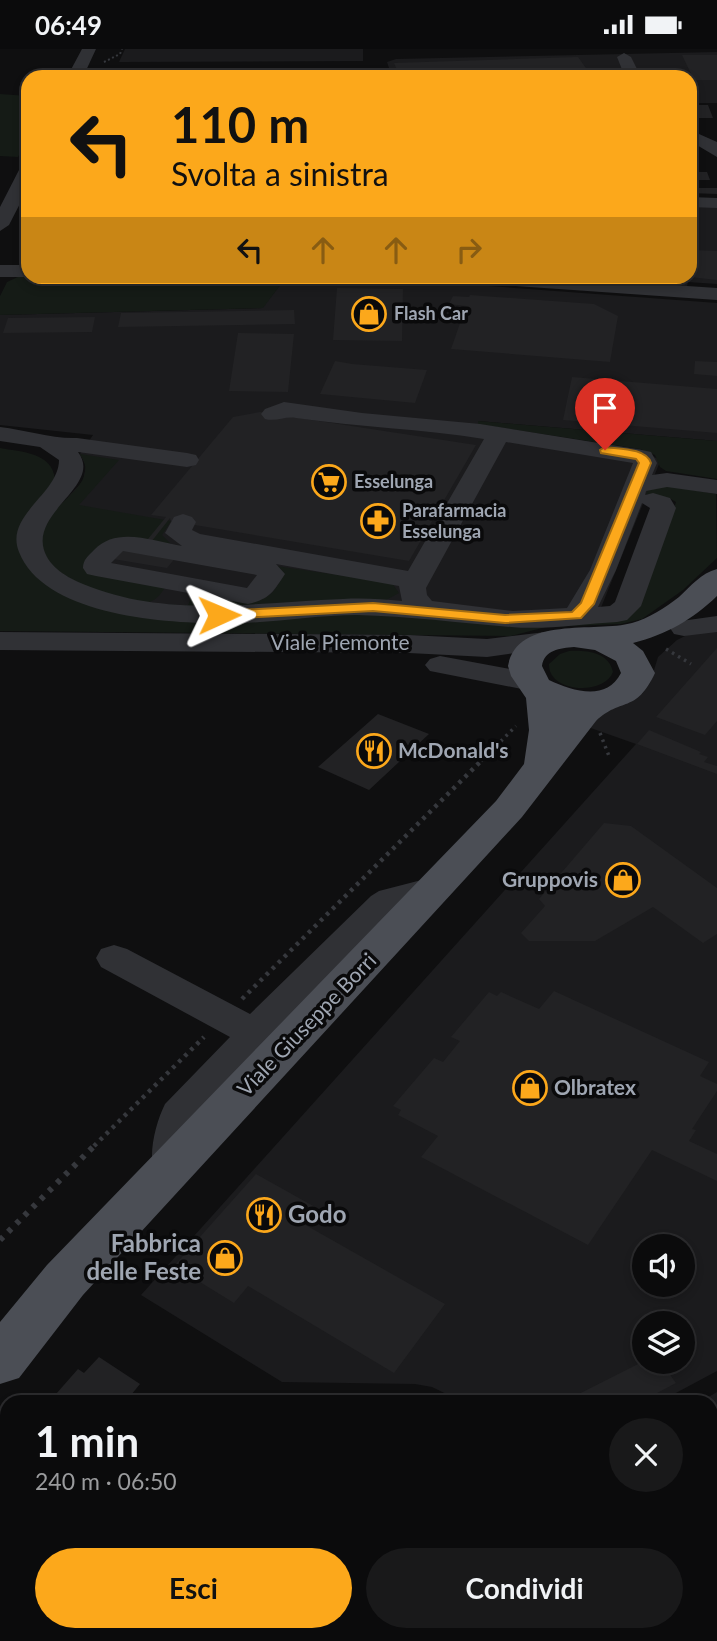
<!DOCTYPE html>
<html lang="it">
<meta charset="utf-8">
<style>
:root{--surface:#0b0b0c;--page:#19191a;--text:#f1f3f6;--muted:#9a9b9d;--line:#2b2b2d;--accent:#fca81b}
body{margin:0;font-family:Lato,sans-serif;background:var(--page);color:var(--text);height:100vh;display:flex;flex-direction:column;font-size:26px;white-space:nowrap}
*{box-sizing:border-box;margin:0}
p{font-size:23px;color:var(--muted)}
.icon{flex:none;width:38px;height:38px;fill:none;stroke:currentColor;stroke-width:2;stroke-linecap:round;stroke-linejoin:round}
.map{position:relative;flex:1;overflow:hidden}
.sheet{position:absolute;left:0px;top:1346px;width:718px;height:247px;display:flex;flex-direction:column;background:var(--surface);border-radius:21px 21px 0 0;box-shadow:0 4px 10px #0003,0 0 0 2px var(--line)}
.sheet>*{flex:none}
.hud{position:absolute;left:21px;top:21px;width:676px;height:214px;border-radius:21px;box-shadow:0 4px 10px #0003,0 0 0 2px var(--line);background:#fca81b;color:#111;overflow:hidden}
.buttons{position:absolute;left:632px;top:1185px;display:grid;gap:14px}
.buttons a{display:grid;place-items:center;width:63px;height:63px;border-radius:50%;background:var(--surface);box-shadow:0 4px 10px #0003,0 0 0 2px var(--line);font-size:35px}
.pin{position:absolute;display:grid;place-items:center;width:60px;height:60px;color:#fff;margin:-72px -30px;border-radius:50% 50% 50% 0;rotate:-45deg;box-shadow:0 0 7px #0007}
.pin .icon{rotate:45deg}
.me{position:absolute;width:77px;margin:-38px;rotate:89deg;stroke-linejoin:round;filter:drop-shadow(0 0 5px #0008)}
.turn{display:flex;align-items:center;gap:24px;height:147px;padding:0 35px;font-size:32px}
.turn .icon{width:91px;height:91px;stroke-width:2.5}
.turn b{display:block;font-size:49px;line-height:60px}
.lanes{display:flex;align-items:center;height:66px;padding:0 35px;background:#0003;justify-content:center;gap:35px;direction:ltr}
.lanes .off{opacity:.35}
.round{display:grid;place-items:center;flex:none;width:74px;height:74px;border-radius:37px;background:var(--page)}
.summary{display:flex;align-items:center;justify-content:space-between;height:119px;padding:0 35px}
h1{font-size:42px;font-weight:700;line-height:52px}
.primary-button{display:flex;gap:14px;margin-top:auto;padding:14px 35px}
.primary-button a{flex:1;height:80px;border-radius:42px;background:var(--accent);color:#111;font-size:28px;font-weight:700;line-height:80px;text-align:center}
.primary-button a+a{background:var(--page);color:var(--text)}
.status{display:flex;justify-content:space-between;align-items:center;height:49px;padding:0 35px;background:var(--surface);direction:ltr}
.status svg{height:19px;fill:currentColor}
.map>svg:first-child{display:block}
.built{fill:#1b1b1d;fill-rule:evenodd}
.green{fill:#151b16}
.building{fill:#222224}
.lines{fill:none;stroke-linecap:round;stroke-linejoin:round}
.path-far3{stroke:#36383d;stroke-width:2;stroke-dasharray:2 2.5;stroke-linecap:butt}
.path-far2{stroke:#36383d;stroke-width:3.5;stroke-dasharray:2.5 4.5;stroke-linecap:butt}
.path-far1{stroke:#36383d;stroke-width:4.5;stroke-dasharray:3.5 5;stroke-linecap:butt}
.path{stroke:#36383d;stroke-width:6;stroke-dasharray:4.5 7;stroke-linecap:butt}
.minor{fill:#303135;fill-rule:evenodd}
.major{fill:#4b4e55;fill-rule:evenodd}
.rail{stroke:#43454b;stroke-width:7;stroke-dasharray:12 10;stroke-linecap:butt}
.route{fill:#fca81b;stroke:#a46d12;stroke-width:2}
.labels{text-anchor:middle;stroke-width:7;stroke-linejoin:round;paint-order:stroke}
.far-poi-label{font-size:18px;font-weight:bold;fill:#9fa6b2;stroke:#0a0a0b;text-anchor:start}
.street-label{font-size:21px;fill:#9fa6b2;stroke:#0a0a0b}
.poi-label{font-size:21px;font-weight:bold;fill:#9fa6b2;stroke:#0a0a0b;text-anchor:start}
.near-poi-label{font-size:24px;font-weight:bold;fill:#9fa6b2;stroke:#0a0a0b;text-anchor:start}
</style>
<div class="status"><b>06:49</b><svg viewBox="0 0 49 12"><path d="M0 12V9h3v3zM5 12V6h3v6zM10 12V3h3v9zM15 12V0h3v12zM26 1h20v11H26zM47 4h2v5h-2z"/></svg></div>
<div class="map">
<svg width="717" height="1592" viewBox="0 0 717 1592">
<rect width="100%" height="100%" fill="#0f0f10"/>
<path class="built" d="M125,0H363V12L119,13Z
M717,3V54H690V28H392L387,13L396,10Z
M690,155L717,156V235L688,233L687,237L636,234V229L612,228H690Z
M284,231L489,237L717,254V392L478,372L481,375L504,380L640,400L658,410L659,415L600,561L513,566L199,559L140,553L56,461L83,432L86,417L80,405L93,386L0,376V266L262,259Z
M717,580V1322L659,1353H463L432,1338L415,1335L282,1333L141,1246L636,695L585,677L594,669L642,645L650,634L658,608L677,591L689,585ZM644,1197H682V1236H644ZM644,1274H682V1312H644Z
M717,1343V1435L711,1439L710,1353H700Z
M322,1586H479L469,1592H312Z"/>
<path class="green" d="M0,45L28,47V89L18,108L0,107Z
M22,226L283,228L284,231L263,259L0,266V247L7,233Z
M478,372L717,392V430L666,422L660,418L655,406L640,400L478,375Z
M0,399C21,403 53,403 55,431L18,494C24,526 51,541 79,552L601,573L660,502L676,453L669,449L646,445L648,441L668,437L716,445L717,509L683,541L642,570L621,575L546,578L511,587L0,582Z
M80,405L119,411L79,456L171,472L162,486L171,495L86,515L165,539C160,545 157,551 149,553C127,558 68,533 53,517C45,509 43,499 40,488C45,478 50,468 57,459C72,444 96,428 80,405Z
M276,517L392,534L399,544L386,551L262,559L188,556L192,547L198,545C229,550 275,567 282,522Z
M569,602C586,601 609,603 613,623C604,647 548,644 549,615L560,605Z
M717,1435V1502L711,1506V1439Z
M479,1586H582L572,1592H469Z"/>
<path class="building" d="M682,6H717V31H694Z
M578,8L588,22L400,28L394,14Z
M690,56H708L713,69H690Z
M690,123H707L710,131H691Z
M690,139H717V145L690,144Z
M690,164L699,165L697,185L690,184Z
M690,201L717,202V231L690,228Z
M337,239L403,240L402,292L333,291Z
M470,246L594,255L618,267L610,313L451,300L466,257L449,255L453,247L469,248Z
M294,261L295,275L118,278L121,264Z
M95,268L92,283L3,284L8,269Z
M238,284L294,285L288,343L229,342Z
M335,312L352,315L427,321L415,354L320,345Z
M695,312L717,313V327L694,325Z
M572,328L717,340V384L563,371Z
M260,363L476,396L409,512L171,472L170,469L144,502L177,507L167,519L113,510L123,498L139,501L166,468L151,466L233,368Z
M717,599V672L705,686L656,668Z
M378,665L429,685L369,741L318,718Z
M649,681L701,703L699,705L708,708L704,713L717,717V725L637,695Z
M604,774L631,777L717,839V885L703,894L653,858L595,892H529L521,884L545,857L539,850Z
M554,942L709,1013L700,1027L717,1035V1042L692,1080L696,1081L689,1092L717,1105V1132L652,1101L588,1196L421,1108L438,1087L398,1066L401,1061L393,1057L434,1009L443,1013L460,992L451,988L489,943L497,947L501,943L539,960Z
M256,1125L315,1158L302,1174L445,1255L394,1324L248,1237L234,1254L174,1217Z
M99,1308L140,1335L131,1346L140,1353H49L78,1320L84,1324Z
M644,1312H660L676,1334L640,1353H563Z"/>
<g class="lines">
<path class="path-far3" d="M104,13L120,5L122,0"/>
<path class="path-far2" d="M666,600L691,615
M600,684L609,707
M481,712L516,677"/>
<path class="path-far1" d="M242,950L483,710
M94,1097L204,988"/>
<path class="path" d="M0,1191L96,1095"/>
<path class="minor" d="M82,0H96L83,28H67Z
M624,4L631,8L641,28H625L617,8Z
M690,81L717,93V108L690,92Z
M28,116V139L9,176L0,182V158L19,121Z
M690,148L717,149V159L690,158Z
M0,216H28L30,228H0Z
M464,228H553L717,239V251L474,234L467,232Z
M284,353L362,364L480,375L642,401L651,403L657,414L652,426L667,424L717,431V445L667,438L646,442L645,446L653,444L670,449L676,459L641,557L627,571L617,573C582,575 545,581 511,578C459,574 409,567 357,566C318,566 280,573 241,574C180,576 45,570 19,503C4,466 59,445 59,411L40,398L0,392V378C26,381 52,390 77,389L187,404L196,406L199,411L196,416L187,418L78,403C103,436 32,462 44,501C49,518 68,529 83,535C167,570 256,553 343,550C363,549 382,550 402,552L399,537L276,515L285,525C273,543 270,550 248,555L96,527L87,525L83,519C83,511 88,507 94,501C117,477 152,492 182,497L165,484L174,468L183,465L192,468L196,473L192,481L200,485L408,522L484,390C422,380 359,378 296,369C285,367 276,373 265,370L261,365L265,360ZM506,393L633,414L590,521L567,559L513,562L432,552L427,546L426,539ZM642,454L650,459L615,553L610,557L598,558L616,521ZM123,502L257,526L247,539L111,514Z
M717,567V583L684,587L674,585L670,579L674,573Z
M554,582L564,585L568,591L564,597L487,608L409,604L0,601V583L409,586L487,590Z
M440,607L532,624L542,627L547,633L542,639L532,642L430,622L425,616L430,610Z
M437,827L449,831L454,839L449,847L402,859L395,863L272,989L267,990L258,1006L198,1071L191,1119L185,1131L171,1135L157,1131C146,1111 155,1075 165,1055L230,988L101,918L96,909L101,900L114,896L127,900L250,965L371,847L379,842Z"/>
<path class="major" d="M717,520V547C692,571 667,585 633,594L643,602L655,624C636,665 621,648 596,672L522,768L83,1246L19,1329L0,1335V1273L47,1216L496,752L524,715L529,681L526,649L511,627L508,617C517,566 596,584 632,574C649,569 665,559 679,548C691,537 701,524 717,520ZM574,598L595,601L616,612L621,624C606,653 573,642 549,631L542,617C544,601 560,599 574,598Z"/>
<path class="rail" d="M710,1383L717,1379
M710,1405L717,1401
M361,1592L371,1586
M401,1592L411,1586"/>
</g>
<path class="route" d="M605,398C620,400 646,399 651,414L594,555L581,569L505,574L373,562L219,570L212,566L219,562L373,554L505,566L572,563L581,554L639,414L636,410L601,404L600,401Z"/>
<defs>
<g id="shop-ring" transform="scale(1.75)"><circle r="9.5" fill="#0a0a0b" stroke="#fca81b" stroke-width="1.5"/><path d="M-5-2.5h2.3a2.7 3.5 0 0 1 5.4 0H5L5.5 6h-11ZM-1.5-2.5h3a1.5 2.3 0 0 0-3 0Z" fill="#fca81b"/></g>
<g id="supermarket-ring" transform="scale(1.75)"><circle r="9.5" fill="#0a0a0b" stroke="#fca81b" stroke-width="1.5"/><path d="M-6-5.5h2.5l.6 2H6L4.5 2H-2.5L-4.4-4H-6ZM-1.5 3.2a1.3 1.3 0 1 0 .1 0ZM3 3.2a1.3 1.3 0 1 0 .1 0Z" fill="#fca81b"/></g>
<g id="pharmacy-ring" transform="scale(1.75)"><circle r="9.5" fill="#0a0a0b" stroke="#fca81b" stroke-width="1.5"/><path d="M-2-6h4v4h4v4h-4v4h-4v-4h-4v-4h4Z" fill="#fca81b"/></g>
<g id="restaurant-ring" transform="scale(1.75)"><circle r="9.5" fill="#0a0a0b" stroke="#fca81b" stroke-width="1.5"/><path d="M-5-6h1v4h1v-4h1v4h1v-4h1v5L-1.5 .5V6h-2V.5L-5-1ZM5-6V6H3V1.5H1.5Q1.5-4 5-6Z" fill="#fca81b"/></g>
</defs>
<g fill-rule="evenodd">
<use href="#shop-ring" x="369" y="265"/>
<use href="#supermarket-ring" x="329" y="433"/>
<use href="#pharmacy-ring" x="378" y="472"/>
<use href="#restaurant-ring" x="374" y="702"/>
<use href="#shop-ring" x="623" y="831"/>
<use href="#shop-ring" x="530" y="1039"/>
<use href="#restaurant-ring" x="264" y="1166"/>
<use href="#shop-ring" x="225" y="1209"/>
</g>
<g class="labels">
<g class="far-poi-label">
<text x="394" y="271">Flash Car</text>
<text x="354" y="439">Esselunga</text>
<text x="402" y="468">Parafarmacia<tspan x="402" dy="21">Esselunga</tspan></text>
</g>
<g class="street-label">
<text x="340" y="601">Viale Piemonte</text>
<text transform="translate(307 976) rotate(-46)" y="7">Viale Giuseppe Borri</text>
</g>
<g class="poi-label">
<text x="398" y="709">McDonald's</text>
<text x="598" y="838" text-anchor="end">Gruppovis</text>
<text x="554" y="1046">Olbratex</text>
</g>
<g class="near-poi-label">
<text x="288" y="1174">Godo</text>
<text x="201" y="1203" text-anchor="end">Fabbrica<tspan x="201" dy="28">delle Feste</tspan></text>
</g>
</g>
</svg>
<div class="buttons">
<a><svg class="icon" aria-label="sound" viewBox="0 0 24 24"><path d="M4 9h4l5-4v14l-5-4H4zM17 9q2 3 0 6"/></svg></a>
<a><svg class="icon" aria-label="layers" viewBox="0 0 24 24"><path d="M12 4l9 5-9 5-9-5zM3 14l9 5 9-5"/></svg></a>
</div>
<div class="pin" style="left:605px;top:401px;background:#d93025"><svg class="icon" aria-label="arrive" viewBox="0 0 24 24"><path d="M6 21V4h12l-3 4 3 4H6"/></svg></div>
<svg class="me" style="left:219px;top:566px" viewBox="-20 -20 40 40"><path d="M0-17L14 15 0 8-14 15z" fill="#fca81b" stroke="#fff" stroke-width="4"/></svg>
<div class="hud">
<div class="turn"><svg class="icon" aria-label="left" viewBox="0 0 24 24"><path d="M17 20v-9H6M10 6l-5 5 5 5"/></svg><div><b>110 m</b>Svolta a sinistra</div></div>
<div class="lanes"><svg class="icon" aria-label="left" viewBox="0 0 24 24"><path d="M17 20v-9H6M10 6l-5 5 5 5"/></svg><svg class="icon off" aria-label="ahead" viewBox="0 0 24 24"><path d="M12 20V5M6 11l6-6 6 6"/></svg><svg class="icon off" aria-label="ahead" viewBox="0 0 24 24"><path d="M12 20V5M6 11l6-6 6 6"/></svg><svg class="icon off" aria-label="right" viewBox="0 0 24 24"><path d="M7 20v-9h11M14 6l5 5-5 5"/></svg></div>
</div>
<section class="sheet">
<div class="summary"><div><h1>1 min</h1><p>240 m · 06:50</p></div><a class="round"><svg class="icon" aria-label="close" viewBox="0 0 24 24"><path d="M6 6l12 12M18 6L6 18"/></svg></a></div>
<div class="primary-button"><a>Esci</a><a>Condividi</a></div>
</section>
</div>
